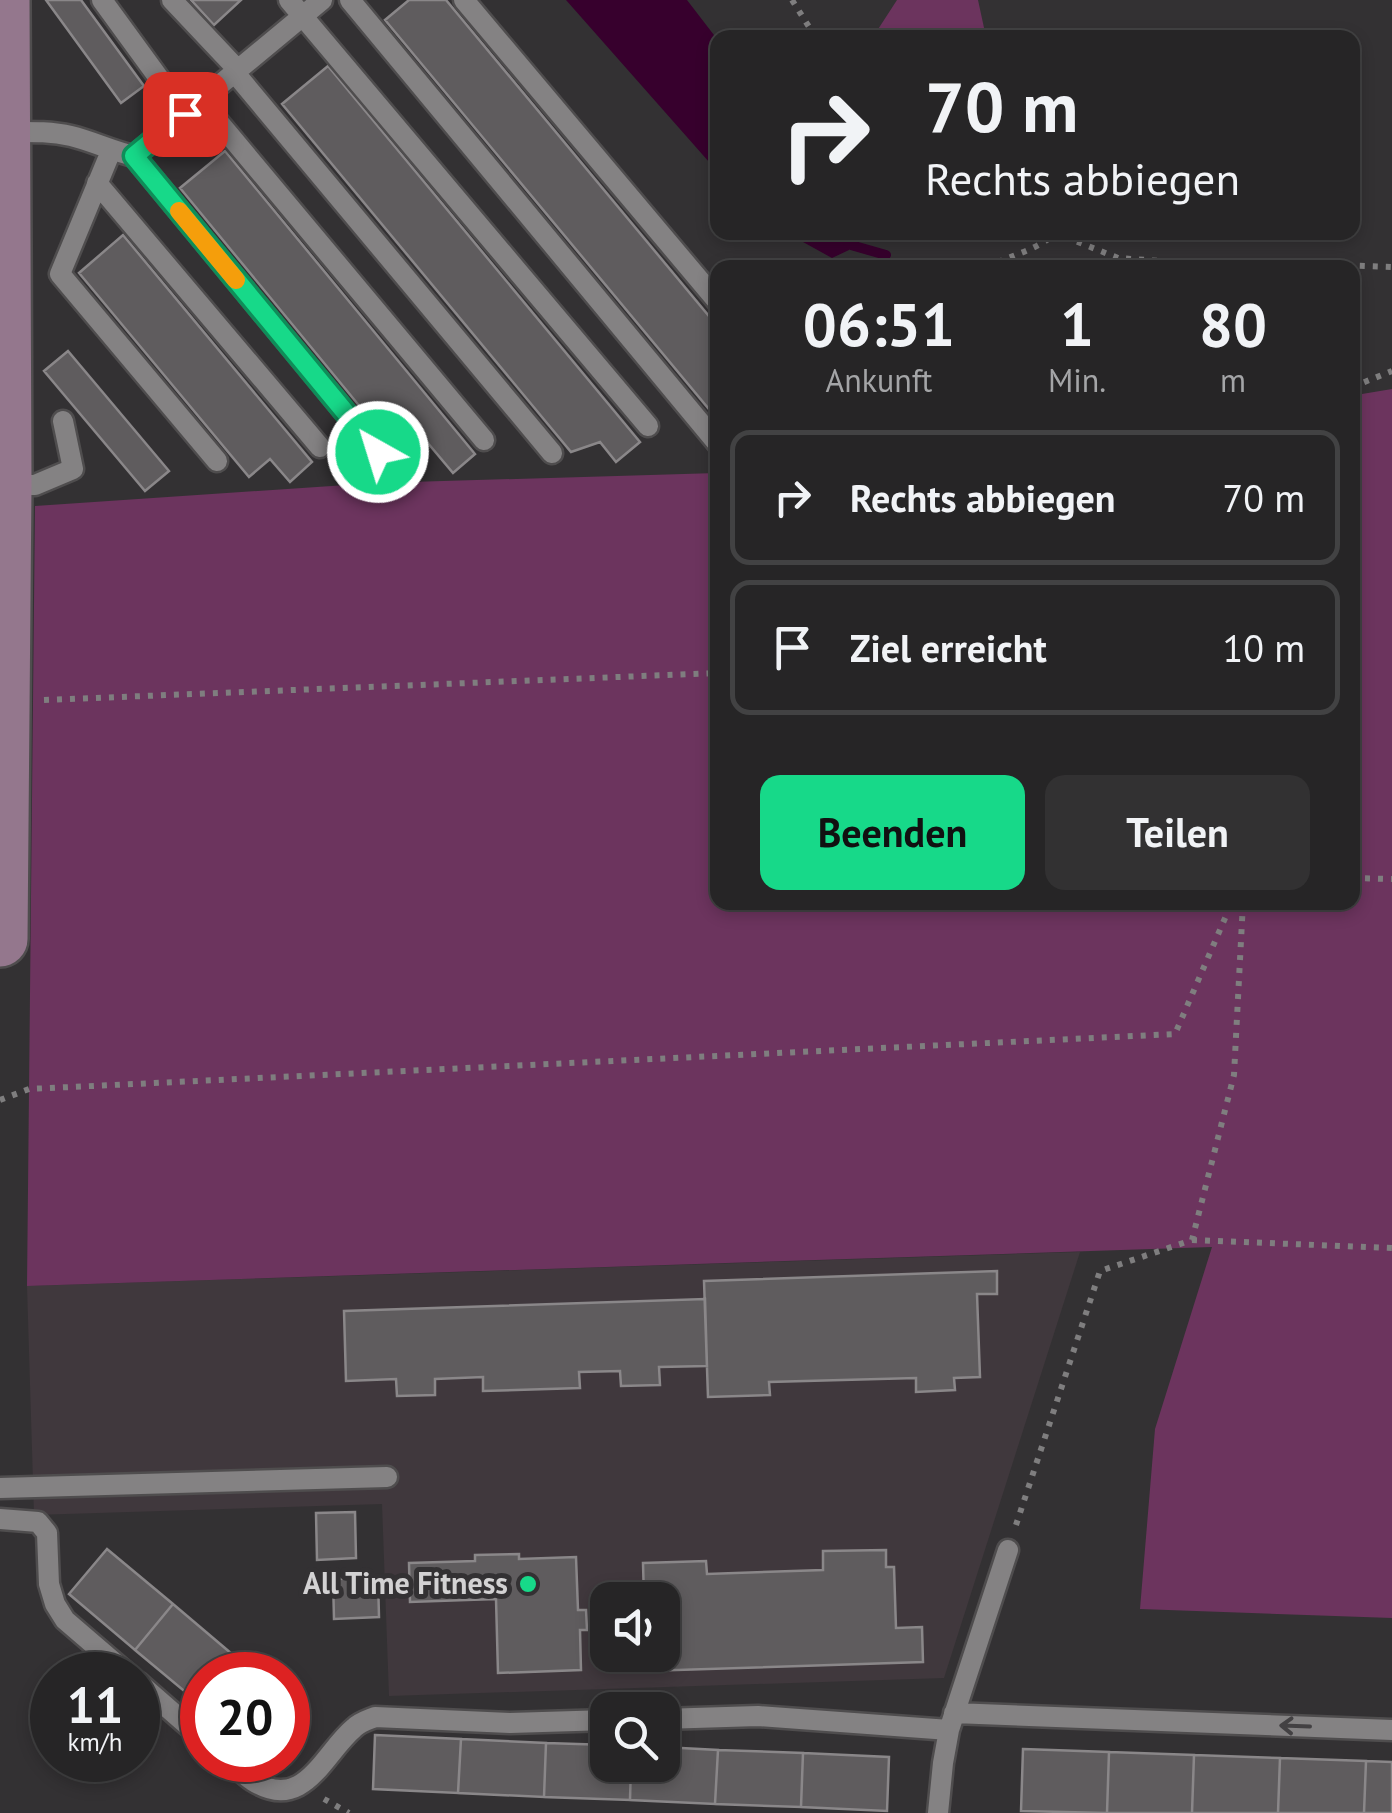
<!DOCTYPE html>
<html lang="de">
<style>
:root{--surface:#262526;--page:#323132;--text:#f1f3f6;--muted:#a4a5a7;--line:#424243;--accent:#17d989}
body{margin:0;font-family:"PT Sans",sans-serif;background:var(--page);color:var(--text);height:100vh;display:flex;flex-direction:column;font-size:38px;white-space:nowrap}
*{box-sizing:border-box;margin:0}
p{font-size:32px;color:var(--muted)}
.icon{flex:none;width:55px;height:55px;fill:none;stroke:currentColor;stroke-width:2;stroke-linecap:round;stroke-linejoin:round}
.map{position:relative;flex:1;overflow:hidden}
.details{position:absolute;left:710px;top:260px;width:650px;height:650px;display:flex;flex-direction:column;background:var(--surface);border-radius:20px;box-shadow:0 5px 15px #0003,0 0 0 2px var(--line)}
.details>*{flex:none}
.banner{position:absolute;left:710px;top:30px;width:650px;height:210px;border-radius:20px;box-shadow:0 5px 15px #0003,0 0 0 2px var(--line);background:#262526;color:var(--text);overflow:hidden}
.tools{position:absolute;left:590px;top:1582px;display:grid;gap:20px}
.tools a{display:grid;place-items:center;width:90px;height:90px;border-radius:20px;background:var(--surface);box-shadow:0 5px 15px #0003,0 0 0 2px var(--line);font-size:50px}
.speed{position:absolute;left:30px;top:1652px;display:flex;gap:20px;font-size:50px;font-weight:700;text-align:center}
.speed>*{display:grid;place-content:center;width:130px;height:130px;border-radius:50%;background:var(--surface);box-shadow:0 5px 15px #0003,0 0 0 2px var(--line);line-height:1}
.speed small{font-size:25px;font-weight:400}
.speed .limit{border:15px solid #d22;background:#fff;color:#111}
.pin{position:absolute;display:grid;place-items:center;width:85px;height:85px;color:#fff;margin:-42px;border-radius:20px;box-shadow:0 5px 15px #0006}
.me{position:absolute;width:110px;margin:-55px;rotate:321deg;stroke-linejoin:round;filter:drop-shadow(0 0 8px #0008)}
.turn{display:flex;align-items:center;gap:35px;height:210px;padding:0 50px;font-size:45px}
.turn .icon{width:130px;height:130px;stroke-width:2.5}
.turn b{display:block;font-size:70px;line-height:85px}
.eta{display:flex;justify-content:space-evenly;align-items:center;height:170px;text-align:center}
.eta b{font-size:60px;font-weight:700;line-height:70px}
.primary-button{display:flex;gap:20px;margin-top:auto;padding:20px 50px}
.primary-button a{flex:1;height:115px;border-radius:20px;background:var(--accent);color:#111;font-size:40px;font-weight:700;line-height:115px;text-align:center}
.primary-button a+a{background:var(--page);color:var(--text)}
ul{padding:0;list-style:none}
li{display:flex;align-items:center;gap:30px;height:135px;margin:0 20px 15px;padding:0 30px;border:5px solid var(--line);border-radius:20px}
li div{flex:1}
li b{display:block;font-size:38px}
li em{font-style:normal}
.map>svg:first-child{display:block}
.built{fill:#40383d;fill-rule:evenodd}
.green{fill:#6c345e}
.water{fill:#37002d}
.lines{fill:none;stroke-linecap:round;stroke-linejoin:round}
.stream{stroke:#37002d;stroke-width:10}
.building{fill:#5f5c5e;stroke:#8a8789;stroke-width:2.5}
.lane-casing{stroke:#4f4d4e;stroke-width:25}
.secondary-casing{stroke:#4f4d4e;stroke-width:60}
.path{stroke:#7f7e7f;stroke-width:6;stroke-dasharray:5 8;stroke-linecap:butt}
.lane{stroke:#848283;stroke-width:20}
.secondary{stroke:#94778d;stroke-width:55}
.oneway{stroke:#434143}
.route-casing{stroke:#0f8d59;stroke-width:25}
.route{stroke:#17d989;stroke-width:18}
.slow{stroke:#f59e0b;stroke-width:18}
.poi-dot{fill:#17d989;stroke:#333133;stroke-width:4}
.labels{text-anchor:middle;stroke-width:10;stroke-linejoin:round;paint-order:stroke}
.poi-label{font-size:30px;font-weight:bold;fill:#d3d2d3;stroke:#333133;text-anchor:end}
</style>
<div class="map">
<svg width="1392" height="1813" viewBox="0 0 1392 1813">
<rect width="100%" height="100%" fill="#333133"/>
<path class="built" d="M1080,1252L944,1678L389,1696L382,1504L34,1515L27,1286ZM608,1600H662V1655H608Z"/>
<path class="green" d="M897,0H978L986,37H873Z
M1392,389V1618L1140,1609L1155,1429L1212,1247L27,1286L35,506L376,483L717,473L718,902H1352L1353,398L1356,395Z"/>
<path class="water" d="M566,0H687L717,39V171Z
M773,233H854L849,239V250L832,258L803,242Z"/>
<g class="lines">
<path class="stream" d="M840,232L851,245L886,255"/>
</g>
<path class="building" d="M46,0H81L144,86L121,103Z
M191,0H241L214,25Z
M409,0H446L718,327V420L385,20Z
M328,66L640,442L616,462L600,442L571,452L282,104Z
M225,151L475,454L453,473L416,429L394,448L180,188Z
M123,235L312,462L290,482L270,459L249,477L79,273Z
M68,351L169,471L145,491L44,371Z
M997,1271V1294H977L980,1377L954,1378L955,1390L916,1392V1378L769,1382L770,1395L708,1397L704,1281Z
M705,1299L707,1366L659,1367L660,1385L621,1386L620,1371L579,1372L580,1388L483,1391V1377L435,1379V1395L397,1396L396,1379L346,1381L344,1311Z
M355,1512L356,1558L317,1560L316,1513Z
M107,1549L173,1604L135,1650L69,1594Z
M886,1550V1567H894L896,1628L922,1627L923,1662L646,1671V1655H662V1600H644L643,1563L706,1561L707,1574L823,1570V1551Z
M519,1554V1559L576,1557L578,1610H586L587,1630H580L581,1670L498,1673L496,1599L410,1602L409,1563L475,1561V1555Z
M378,1578L379,1617L334,1619L333,1579Z
M173,1604L239,1660L226,1675H202L201,1705L135,1650Z
M288,1701L305,1715L288,1736Z
M375,1735L461,1739L458,1793L373,1789Z
M461,1739L546,1743L544,1797L458,1793Z
M546,1743L608,1745V1765H631L630,1800L544,1797Z
M662,1747L718,1750L715,1804L630,1800L631,1765H662Z
M1023,1749L1109,1752L1107,1813L1021,1811Z
M718,1750L803,1753L801,1807L715,1804Z
M1109,1752L1194,1755L1192,1813H1107Z
M803,1753L889,1757L887,1811L801,1807Z
M1194,1755L1280,1758L1278,1813H1192Z
M1280,1758L1366,1761L1364,1813H1278Z
M1366,1761L1392,1762V1813H1364Z"/>
<g class="lines">
<g class="lane-casing">
<path id="lane" d="M102,0L185,114
M172,0L238,70
M289,0L648,426
M350,0L718,444
M464,0L718,302
M235,73L552,453
M201,101L484,440
M6,132C28,132 49,131 71,136C92,141 112,151 134,156L322,0
M111,151L60,274L217,461
M134,156L378,452
M97,183L320,447
M6,485H35L73,469L63,421
M0,1488L387,1477
M0,1519L38,1522L47,1533L49,1584L55,1604L65,1620L129,1675
M138,1682L202,1738
M954,1713L1392,1730
M662,1719L758,1716L949,1730
M228,1760C236,1767 244,1775 253,1781C304,1813 323,1754 354,1728C360,1722 368,1720 375,1717L510,1723L608,1720
M938,1813L943,1763L949,1730L1008,1550"/>
</g>
<g class="secondary-casing">
<path id="secondary" d="M0,939L4,485L2,0"/>
</g>
<path class="path" d="M792,0L816,38
M1053,232L1118,258L1174,262H1251L1392,267
M986,268C1010,255 1033,252 1055,234
M1352,387L1392,371
M44,700L718,673
M1352,878L1392,879
M0,1100L29,1089L1175,1034L1232,902
M1192,1240L1392,1248
M1016,1525L1100,1271L1192,1240L1234,1075L1243,902
M324,1799L349,1813"/>
<use href="#lane" class="lane"/>
<use href="#secondary" class="secondary"/>
</g>
<defs><path id="oneway-shaft" d="M-6 0H5M1.5-3L5.5 0L1.5 3" fill="none" stroke-width="1.6" stroke-linecap="round" stroke-linejoin="round" transform="scale(2.5)"/></defs>
<use class="oneway" href="#oneway-shaft" transform="translate(1295 1726) rotate(-178)"/>
<g class="lines">
<g class="route-casing">
<path id="route" d="M185,114L134,156L378,452"/>
</g>
<use href="#route" class="route"/>
<path class="slow" d="M179,211L236,280"/>
</g>
<circle class="poi-dot" cx="528" cy="1584" r="10"/>
<g class="labels">
<g class="poi-label">
<text x="508" y="1594">All Time Fitness</text>
</g>
</g>
</svg>
<div class="tools">
<a><svg class="icon" aria-label="sound" viewBox="0 0 24 24"><path d="M4 9h4l5-4v14l-5-4H4zM17 9q2 3 0 6"/></svg></a>
<a><svg class="icon" aria-label="search" viewBox="0 0 24 24"><circle cx="10" cy="10" r="6"/><path d="M15 15l6 6"/></svg></a>
</div>
<div class="speed"><div>11<small>km/h</small></div><div class="limit">20</div></div>
<div class="pin" style="left:185px;top:114px;background:#d93025"><svg class="icon" aria-label="arrive" viewBox="0 0 24 24"><path d="M6 21V4h12l-3 4 3 4H6"/></svg></div>
<svg class="me" style="left:378px;top:452px" viewBox="-20 -20 40 40"><circle r="17" fill="#17d989" stroke="#fff" stroke-width="3"/><path d="M0-11L8 9 0 5-8 9z" fill="#fff"/></svg>
<div class="banner">
<div class="turn"><svg class="icon" aria-label="right" viewBox="0 0 24 24"><path d="M7 20v-9h11M14 6l5 5-5 5"/></svg><div><b>70 m</b>Rechts abbiegen</div></div>
</div>
<section class="details">
<div class="eta">
<div><b>06:51</b><p>Ankunft</p></div>
<div><b>1</b><p>Min.</p></div>
<div><b>80</b><p>m</p></div>
</div>
<ul>
<li><svg class="icon" aria-label="right" viewBox="0 0 24 24"><path d="M7 20v-9h11M14 6l5 5-5 5"/></svg><div><b>Rechts abbiegen</b></div><em>70 m</em></li>
<li><svg class="icon" aria-label="arrive" viewBox="0 0 24 24"><path d="M6 21V4h12l-3 4 3 4H6"/></svg><div><b>Ziel erreicht</b></div><em>10 m</em></li>
</ul>
<div class="primary-button"><a>Beenden</a><a>Teilen</a></div>
</section>
</div>
